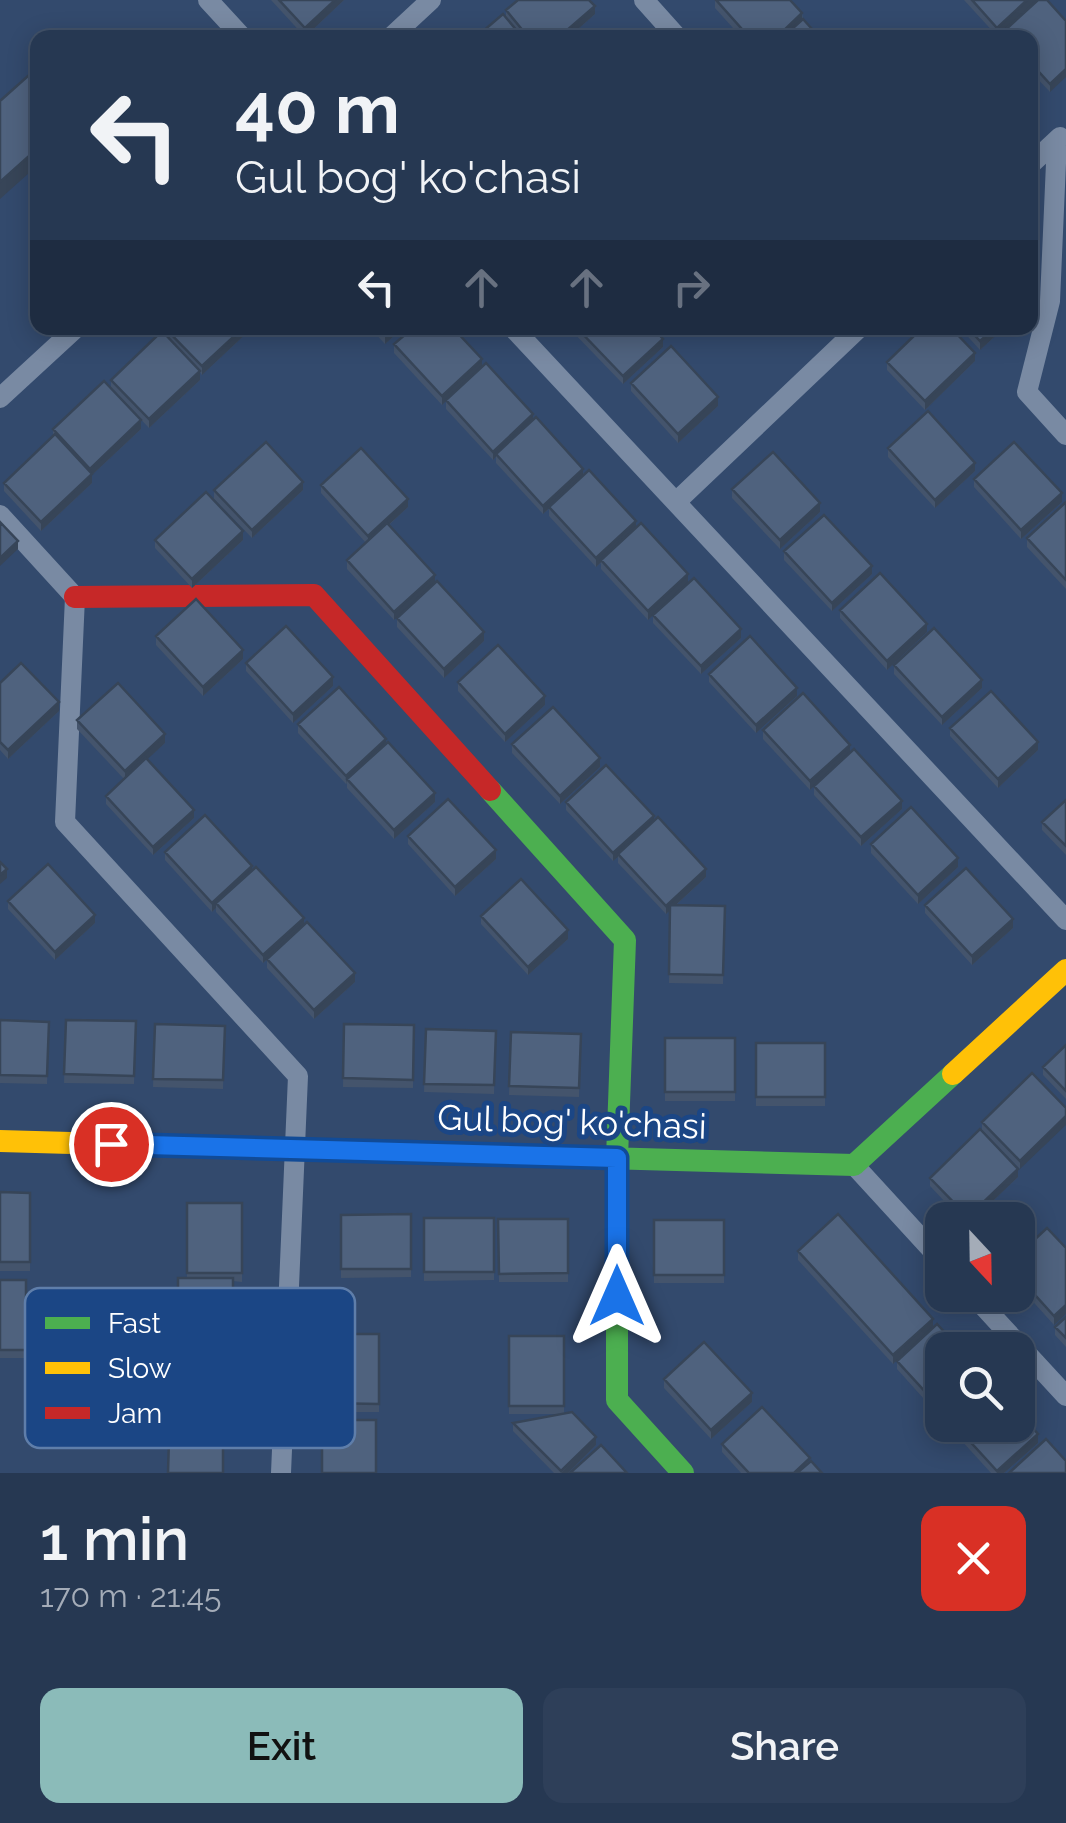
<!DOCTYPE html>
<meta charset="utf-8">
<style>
:root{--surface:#263852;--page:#2e3f59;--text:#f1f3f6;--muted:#a4acb8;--line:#425269;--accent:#8bbbb9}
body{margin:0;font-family:Raleway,sans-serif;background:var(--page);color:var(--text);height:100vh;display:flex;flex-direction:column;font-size:38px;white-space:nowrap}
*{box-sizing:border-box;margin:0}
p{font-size:32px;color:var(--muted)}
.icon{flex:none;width:55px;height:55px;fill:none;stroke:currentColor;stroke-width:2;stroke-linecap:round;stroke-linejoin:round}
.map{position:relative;height:1473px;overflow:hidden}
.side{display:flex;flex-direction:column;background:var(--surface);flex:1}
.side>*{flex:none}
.top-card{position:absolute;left:30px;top:30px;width:1008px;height:305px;border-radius:20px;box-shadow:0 5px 25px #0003,0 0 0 2px var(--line);background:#263852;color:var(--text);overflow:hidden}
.needle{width:65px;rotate:158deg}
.controls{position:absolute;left:925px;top:1202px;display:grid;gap:20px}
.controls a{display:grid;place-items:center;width:110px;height:110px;border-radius:20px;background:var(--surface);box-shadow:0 5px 25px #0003,0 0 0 2px var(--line);font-size:50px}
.pin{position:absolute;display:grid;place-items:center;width:85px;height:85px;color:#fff;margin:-42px;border:5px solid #fff;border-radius:50%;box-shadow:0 2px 10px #0007}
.me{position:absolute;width:110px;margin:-55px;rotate:0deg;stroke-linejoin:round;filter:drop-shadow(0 0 8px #0008)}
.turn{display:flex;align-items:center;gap:35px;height:210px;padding:0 40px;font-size:45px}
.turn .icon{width:130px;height:130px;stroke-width:2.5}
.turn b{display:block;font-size:70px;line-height:85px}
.lanes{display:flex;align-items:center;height:95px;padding:0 40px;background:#0003;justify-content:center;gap:50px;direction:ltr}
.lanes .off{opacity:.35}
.round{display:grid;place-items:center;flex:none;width:105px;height:105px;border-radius:20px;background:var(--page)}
.overview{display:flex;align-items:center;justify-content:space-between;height:170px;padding:0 40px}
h1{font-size:60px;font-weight:600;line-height:75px}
.cta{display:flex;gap:20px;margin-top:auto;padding:20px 40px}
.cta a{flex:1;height:115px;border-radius:20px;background:var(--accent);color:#111;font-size:40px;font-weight:600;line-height:115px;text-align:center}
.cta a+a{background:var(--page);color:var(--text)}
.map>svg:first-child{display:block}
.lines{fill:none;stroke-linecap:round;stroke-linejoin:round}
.street{stroke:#798aa3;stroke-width:20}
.fast{stroke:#4caf50;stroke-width:22}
.slow{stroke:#ffc107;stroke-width:22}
.jam{stroke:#c62828;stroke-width:22}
.wall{fill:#44546c}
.shaded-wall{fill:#374558}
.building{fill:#4f627e;stroke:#374558;stroke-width:2.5}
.route-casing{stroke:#114b97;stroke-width:25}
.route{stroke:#1a73e8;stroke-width:18}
.labels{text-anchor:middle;stroke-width:10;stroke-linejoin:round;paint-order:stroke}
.street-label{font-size:35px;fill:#fff;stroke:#1b4685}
.key{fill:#1b4685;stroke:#5f7eaa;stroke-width:2.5}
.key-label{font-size:28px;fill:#fff}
</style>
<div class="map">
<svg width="1066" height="1473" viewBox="0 0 1066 1473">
<rect width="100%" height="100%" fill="#334a6d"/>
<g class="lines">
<path class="street" d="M208,0L243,38
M644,0L678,38
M390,38L431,0
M1057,140L1050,301L1027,392L1066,435
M1030,165L1060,137
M513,328L1066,920
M0,398L76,328
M676,502L859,328
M0,515L75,597L65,822L298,1076L281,1473
M854,1165L942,1261
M973,1295L1066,1396"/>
<path class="fast" d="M490,790L625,940L617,1158V1400L683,1473
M429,1153L854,1165L953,1074"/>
<path class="slow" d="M953,1074L1066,970
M0,1141L429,1153"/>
<path class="jam" d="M75,597L314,595L490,790"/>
</g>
<path class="wall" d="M271,0H344L305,37Z
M715,0L802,13L803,19L820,38H742L715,8Z
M964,0H1037L997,36Z
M506,10L595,14L568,38H475L506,18Z
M1066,21L1050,92L1030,71V38H1003V32Z
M164,328H252L202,375L200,372V380L149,428L111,388V380L164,334Z
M370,328H403L385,344Z
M569,328H653L663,347L623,384Z
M960,328H1003V329L980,350Z
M394,344L482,367L741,638L701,674L653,623V615L648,620L601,569V563L596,567L549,516V509L543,514L496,463V457L493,460L446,409V401L442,405L394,353Z
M975,361L925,410L887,370V362Z
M631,383L718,406L678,443L631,391Z
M53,429H141L92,475V483L41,531L4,491V483L53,436Z
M888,448L975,471L935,508L888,457Z
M974,479L1062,502L1021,539L974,487Z
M321,485L408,507L389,525L435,575L394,620L347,569V560L366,543L321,493Z
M732,489L820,512L780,549L732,498Z
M214,490H303L252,538L214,499Z
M1066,502V589L1027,547V538Z
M155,540H243L192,588L155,548Z
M784,551L872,574L832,611L784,560Z
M840,610L927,632L887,670L840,618Z
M397,618L484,641L444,678L397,627Z
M156,636L243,659L203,696L156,645Z
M246,663L333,686L293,723L246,671Z
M894,665L982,688L942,725L894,674Z
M709,674L797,696L756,733L709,682Z
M458,682L545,705L505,742L458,691Z
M0,683L59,711L8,759L0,750Z
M77,720L165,743L147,759L194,818L153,855L106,804V796L124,779L77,729Z
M298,724L386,744L435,802L394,839L347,788V783L346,784L298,733Z
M950,728L1038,750L998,788L950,736Z
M763,730L850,753L902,809L861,846L814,795V786L810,790L763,739Z
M512,744L600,767L560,804L512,753Z
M1066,800V855L1042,830V822Z
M566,802L654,821L706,877L676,905L725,906L723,984L669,983L670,910L666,914L618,863V857L613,861L566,810Z
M408,836L496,859L455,896L408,844Z
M871,844L958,867L918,904L871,853Z
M165,852L252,870L355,982L314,1019L267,968V960L263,963L216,912V908L212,912L165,860Z
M8,901L95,923L55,960L8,909Z
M925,905L1013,928L972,965L925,913Z
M481,916L568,939L528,975L481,924Z
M0,1020L49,1022L47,1084L0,1083Z
M66,1020L136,1021L134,1084L64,1083Z
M155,1024L225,1026L223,1089L153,1087Z
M344,1024L414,1025L413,1088L343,1087Z
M426,1029L496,1031L494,1094L424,1092Z
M511,1032L581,1034L579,1097L509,1095Z
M665,1038H735V1101H665Z
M756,1043H825V1106H756Z
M1066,1045V1099L1043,1075V1067Z
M1032,1073L1020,1169L982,1130V1122Z
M1018,1177L973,1220H962L930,1186V1178Z
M0,1192L30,1193V1271H0Z
M187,1203H242V1282L233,1281V1356H230L228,1433L174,1432L175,1354H178V1278H187Z
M411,1214V1277L341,1278V1215Z
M424,1218H494V1280L424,1281Z
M498,1219H568V1282H499Z
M654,1220H724V1283H654Z
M1066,1248L1054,1325L1018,1285V1255Z
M798,1251L933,1327L942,1350V1419L897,1369V1361L922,1337L893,1364L798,1260Z
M0,1280H26V1358H0Z
M1066,1317V1347L1055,1335V1327Z
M325,1334H379V1412H324Z
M509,1336H564V1414L596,1445L568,1473H554L513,1431V1423L560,1414H509Z
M664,1379L752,1402L711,1439L664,1388Z
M950,1425H1018L1038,1443L1004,1473H991L950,1428Z
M722,1444L810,1462L822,1473H741L722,1452Z"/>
<path class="shaded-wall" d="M335,0H344L305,37V28Z
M1027,0H1037L997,36V28Z
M595,6V14L568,38H558Z
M802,13V22L786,38H776Z
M1066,69V77L1050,92V84Z
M38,148V165L0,199V182Z
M243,328H252L202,375V366Z
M393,328H403L385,344V335Z
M995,328H1003V329L980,350V341Z
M663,339V347L623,384V376Z
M975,353V361L925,410V401Z
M482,359V368L442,405V396Z
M200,371V380L149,428V419Z
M718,397V406L678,443V434Z
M533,414V423L496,454V457L493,460V452Z
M141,420V429L92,475V483L41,531V522L90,476V469Z
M975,463V471L935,508V500Z
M583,469V477L543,514V506Z
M303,482V490L252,538V530Z
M1062,493V502L1021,539V530Z
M408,499V507L368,544V536Z
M820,503V512L780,549V540Z
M636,521V530L596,567V558Z
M243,531V540L192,588V579Z
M18,541V549L0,566V558Z
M872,566V574L832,611V603Z
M688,574V583L648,620V611Z
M435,575V583L394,620V612Z
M927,624V632L887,670V661Z
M741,629V638L701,674V666Z
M484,632V641L444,678V669Z
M243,650V659L203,696V687Z
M333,677V686L293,723V714Z
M982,680V688L942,725V717Z
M797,688V696L756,733V725Z
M545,696V705L505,742V734Z
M59,702V711L8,759V750Z
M165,734V743L125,780V771Z
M386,739V747L347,779L346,784V776Z
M1038,742V750L998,788V779Z
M850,745V753L810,790V781Z
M600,758V767L560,804V796Z
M435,793V802L394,839V830Z
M902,801V809L861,846V837Z
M194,810V818L153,855V847Z
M654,816V824L618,854V857L613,861V853Z
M496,850V859L455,896V887Z
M958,858V867L918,904V895Z
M252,866V875L216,903V908L212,912V903Z
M7,869V878L0,884V875Z
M706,869V877L666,914V906Z
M95,915V923L55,960V952Z
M304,918V926L263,963V955Z
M1013,919V928L972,965V956Z
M568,930V939L528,975V967Z
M355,973V982L314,1019V1010Z
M1066,1116V1125L1020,1169V1161Z
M1018,1169V1177L973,1220H968V1217Z
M1066,1305V1314L1054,1325V1316Z
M933,1319V1327L893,1364V1355Z
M752,1393V1402L711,1439V1430Z
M1038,1434V1443L1004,1473H997V1471Z
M596,1437V1445L568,1473H561Z"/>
<path class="building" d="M279,0H335L305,28Z
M518,0H589L595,6L558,38H529L506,10Z
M716,0H790L802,13L776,38H750Z
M972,0H1027L997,28Z
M1038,0H1047L1066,21V69L1050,84L1030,62V38H1007L1003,32Z
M503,14L523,38H475Z
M803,19L820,38H782Z
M38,67V148L0,182V101Z
M165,328H243L202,366Z
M378,328H393L385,335Z
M413,328H453L482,359L442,396L394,344Z
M577,328H653L663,339L623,376Z
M922,328H951L975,353L925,401L887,362Z
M968,328H995L980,341Z
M162,331L200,371L149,419L111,380Z
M671,346L718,397L678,434L631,383Z
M486,363L533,414L493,452L446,400Z
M104,381L141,420L90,469L53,429Z
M928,411L975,463L935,500L888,448Z
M536,417L583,469L543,506L496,454Z
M55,434L92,474L41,522L4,483Z
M266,442L303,482L252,530L214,490Z
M1014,442L1062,493L1021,530L974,479Z
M361,448L408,499L368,536L321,485Z
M773,452L820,503L780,540L732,489Z
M589,470L636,521L596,558L549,507Z
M206,492L243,531L192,579L155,540Z
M1066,502V580L1027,538Z
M824,515L872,566L832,603L784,551Z
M0,522L18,541L0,558Z
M387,523L435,575L394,612L347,560Z
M641,523L688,574L648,611L601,560Z
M880,573L927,624L887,661L840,610Z
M694,578L741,629L701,666L653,615Z
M437,581L484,632L444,669L397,618Z
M196,599L243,650L203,687L156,636Z
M286,626L333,677L293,714L246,663Z
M934,628L982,680L942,717L894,665Z
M750,636L797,688L756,725L709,674Z
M498,645L545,696L505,734L458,682Z
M21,663L59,702L8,750L0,742V683Z
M118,683L165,734L125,771L77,720Z
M339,687L386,739L346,776L298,724Z
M991,691L1038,742L998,779L950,728Z
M803,693L850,745L810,781L763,730Z
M553,707L600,758L560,796L512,744Z
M388,742L435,793L394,830L347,779Z
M854,749L902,801L861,837L814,786Z
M146,758L194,810L153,847L106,796Z
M606,765L654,816L613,853L566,802Z
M448,799L496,850L455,887L408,836Z
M1066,800V846L1042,822Z
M911,807L958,858L918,895L871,844Z
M205,815L252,866L212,903L165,852Z
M658,817L706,869L666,906L618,854Z
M0,862L7,869L0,875Z
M48,864L95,915L55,952L8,901Z
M256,867L304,918L263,955L216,903Z
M966,868L1013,919L972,956L925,905Z
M521,879L568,930L528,967L481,916Z
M670,905L725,906L723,975L669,974Z
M307,922L355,973L314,1010L267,959Z
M0,1020L49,1022L47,1076L0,1075Z
M66,1020L136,1021L134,1076L64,1074Z
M155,1024L225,1026L223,1080L153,1079Z
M344,1024L414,1025L413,1080L343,1078Z
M426,1029L496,1031L494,1085L424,1084Z
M511,1032L581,1034L579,1088L509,1086Z
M665,1038H735V1092H665Z
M756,1043H825V1097H756Z
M1066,1045V1091L1043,1067Z
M1032,1073L1066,1108V1116L1020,1161L982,1122Z
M980,1129L1018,1169L968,1217L930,1178Z
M0,1192L30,1193V1262H0Z
M187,1203H242V1273H187Z
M411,1214V1269H341V1215Z
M838,1214L933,1319L893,1355L798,1251Z
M424,1218H494V1272H424Z
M498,1219H568V1273L499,1274Z
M654,1220H724V1275H654Z
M1047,1228L1066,1248V1305L1054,1316L1018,1276V1255Z
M178,1278H233V1347H178Z
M0,1280H26V1350H0Z
M1066,1317V1338L1055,1327Z
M937,1324L961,1350H942V1410L897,1361Z
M325,1334H379V1404L324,1403Z
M509,1336H564V1406H509Z
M704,1342L752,1393L711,1430L664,1379Z
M762,1407L810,1458L794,1473H749L722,1444Z
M572,1412L596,1437L561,1471L513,1423Z
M1018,1412L1038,1434L997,1471L955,1425H1018Z
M322,1420H376V1473H322Z
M169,1439H223V1473H168Z
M1046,1439L1066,1461V1473H1009Z
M601,1445L627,1473H570Z
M811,1461L822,1473H797Z"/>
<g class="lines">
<g class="route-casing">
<path id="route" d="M111,1144L617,1158V1296"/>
</g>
<use href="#route" class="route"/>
</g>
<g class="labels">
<g class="street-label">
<text transform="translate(572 1122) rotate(2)" y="12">Gul bog' ko'chasi</text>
</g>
</g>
<rect x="25" y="1288" width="330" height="160" rx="15" class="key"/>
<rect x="45" y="1317" width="45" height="12" fill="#4caf50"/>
<rect x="45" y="1362" width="45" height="12" fill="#ffc107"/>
<rect x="45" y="1407" width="45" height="12" fill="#c62828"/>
<g class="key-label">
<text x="108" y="1333">Fast</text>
<text x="108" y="1378">Slow</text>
<text x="108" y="1423">Jam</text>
</g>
</svg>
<div class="controls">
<a><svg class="needle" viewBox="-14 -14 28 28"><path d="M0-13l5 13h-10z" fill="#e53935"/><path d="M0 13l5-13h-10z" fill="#a4acb8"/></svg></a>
<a><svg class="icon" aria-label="search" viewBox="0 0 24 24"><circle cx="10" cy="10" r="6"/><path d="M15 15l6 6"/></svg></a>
</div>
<div class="pin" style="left:111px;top:1144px;background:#d93025"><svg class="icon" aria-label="arrive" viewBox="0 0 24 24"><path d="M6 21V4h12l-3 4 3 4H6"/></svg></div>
<svg class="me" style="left:617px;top:1296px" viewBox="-20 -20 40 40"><path d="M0-17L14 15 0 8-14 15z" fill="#1a73e8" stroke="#fff" stroke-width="4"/></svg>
<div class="top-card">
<div class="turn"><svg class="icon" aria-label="left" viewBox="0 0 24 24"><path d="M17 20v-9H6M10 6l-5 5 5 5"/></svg><div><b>40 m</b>Gul bog' ko'chasi</div></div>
<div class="lanes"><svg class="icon" aria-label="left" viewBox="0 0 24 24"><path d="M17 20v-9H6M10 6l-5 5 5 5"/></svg><svg class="icon off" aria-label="ahead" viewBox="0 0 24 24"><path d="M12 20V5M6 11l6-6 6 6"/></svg><svg class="icon off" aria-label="ahead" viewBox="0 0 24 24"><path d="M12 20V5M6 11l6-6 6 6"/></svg><svg class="icon off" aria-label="right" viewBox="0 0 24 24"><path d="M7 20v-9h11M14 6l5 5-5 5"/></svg></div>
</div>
</div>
<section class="side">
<div class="overview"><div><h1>1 min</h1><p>170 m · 21:45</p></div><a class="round" style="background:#d93025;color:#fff"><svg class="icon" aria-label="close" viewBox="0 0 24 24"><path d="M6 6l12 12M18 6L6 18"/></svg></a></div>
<div class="cta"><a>Exit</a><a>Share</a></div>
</section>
